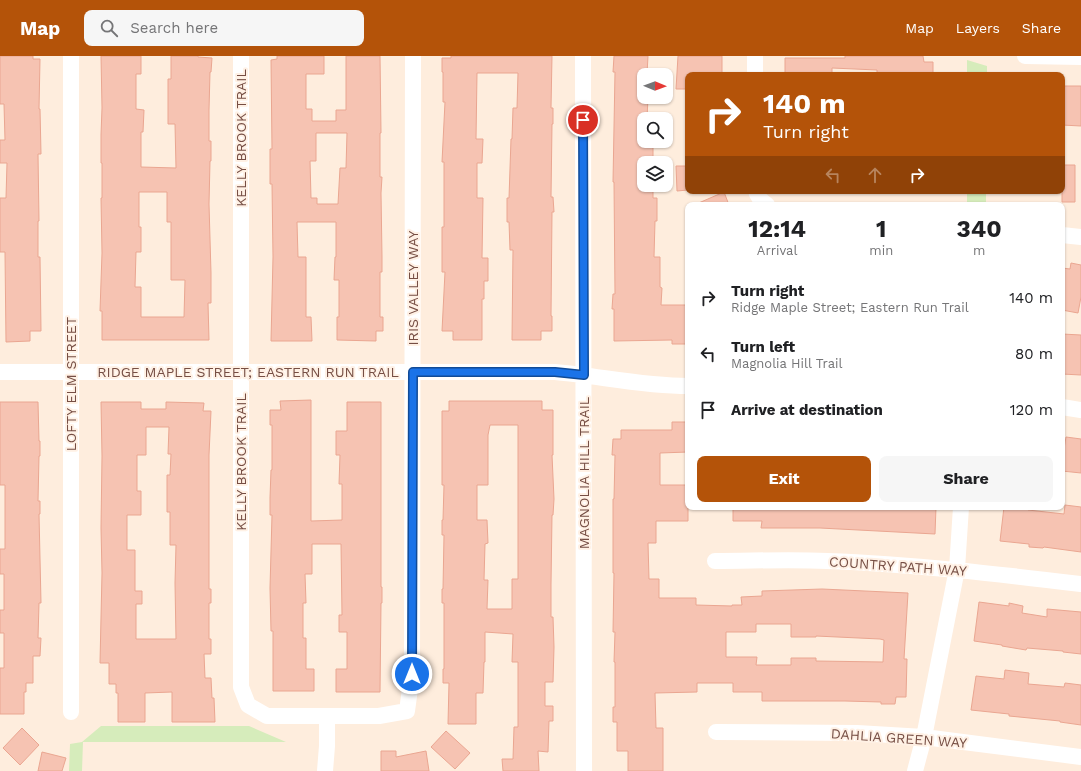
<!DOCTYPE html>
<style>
:root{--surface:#fff;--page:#f6f6f6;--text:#202124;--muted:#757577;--accent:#b45309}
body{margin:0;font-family:"Work Sans",sans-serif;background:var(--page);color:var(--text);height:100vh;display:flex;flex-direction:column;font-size:15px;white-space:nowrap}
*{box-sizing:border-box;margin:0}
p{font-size:13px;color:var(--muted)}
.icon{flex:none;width:22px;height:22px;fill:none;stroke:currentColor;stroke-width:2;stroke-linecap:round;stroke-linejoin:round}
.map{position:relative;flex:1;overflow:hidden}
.sheet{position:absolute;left:685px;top:146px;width:380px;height:308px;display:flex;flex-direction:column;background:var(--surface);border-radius:8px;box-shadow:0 1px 3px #0004}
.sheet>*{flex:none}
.guide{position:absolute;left:685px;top:16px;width:380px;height:122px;border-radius:8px;box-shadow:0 1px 3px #0004;background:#b45309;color:#fff;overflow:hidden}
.needle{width:26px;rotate:91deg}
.buttons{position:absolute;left:637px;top:12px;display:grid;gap:8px}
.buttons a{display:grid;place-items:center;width:36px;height:36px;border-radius:8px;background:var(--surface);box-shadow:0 1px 3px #0004;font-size:20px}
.pin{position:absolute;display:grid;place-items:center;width:34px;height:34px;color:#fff;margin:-17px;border:2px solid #fff;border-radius:50%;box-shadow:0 1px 4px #0007}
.me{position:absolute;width:44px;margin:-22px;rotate:0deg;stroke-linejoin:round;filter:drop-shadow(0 0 3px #0008)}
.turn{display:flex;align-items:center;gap:14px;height:84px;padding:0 12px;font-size:18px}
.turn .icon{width:52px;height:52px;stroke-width:2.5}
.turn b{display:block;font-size:28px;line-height:34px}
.lanes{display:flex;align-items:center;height:38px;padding:0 12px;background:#0003;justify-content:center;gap:20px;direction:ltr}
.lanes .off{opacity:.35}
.eta{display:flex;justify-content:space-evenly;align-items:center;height:68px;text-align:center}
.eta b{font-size:24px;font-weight:700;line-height:28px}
.primary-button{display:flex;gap:8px;margin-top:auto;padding:8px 12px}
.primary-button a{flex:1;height:46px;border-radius:8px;background:var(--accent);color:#fff;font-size:16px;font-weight:700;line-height:46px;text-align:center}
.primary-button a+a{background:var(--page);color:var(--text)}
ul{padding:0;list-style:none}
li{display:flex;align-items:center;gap:12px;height:56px;padding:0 12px}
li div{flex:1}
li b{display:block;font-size:15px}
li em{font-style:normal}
header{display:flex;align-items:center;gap:24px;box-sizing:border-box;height:56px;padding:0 20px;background:var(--accent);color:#fff}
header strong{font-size:19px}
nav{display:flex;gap:22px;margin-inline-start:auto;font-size:14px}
.search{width:280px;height:36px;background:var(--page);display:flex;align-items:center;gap:10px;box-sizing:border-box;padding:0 14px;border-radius:8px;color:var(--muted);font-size:15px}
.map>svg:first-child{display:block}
.green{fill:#d6ecbb}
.building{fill:#f6c3b2;stroke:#eaa691;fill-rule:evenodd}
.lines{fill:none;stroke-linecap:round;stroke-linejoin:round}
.minor{stroke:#fff;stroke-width:16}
.route-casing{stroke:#114b97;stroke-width:10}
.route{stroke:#1a73e8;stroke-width:7}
.labels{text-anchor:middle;stroke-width:4;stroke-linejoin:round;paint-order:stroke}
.street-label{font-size:14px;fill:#764e44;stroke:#fff1e5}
</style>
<header>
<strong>Map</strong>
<div class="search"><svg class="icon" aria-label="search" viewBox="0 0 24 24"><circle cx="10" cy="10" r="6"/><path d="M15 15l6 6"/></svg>Search here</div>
<nav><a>Map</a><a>Layers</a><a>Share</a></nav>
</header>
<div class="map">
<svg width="1081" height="715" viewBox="0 0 1081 715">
<rect width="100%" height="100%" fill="#feeddd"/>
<path class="green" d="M967,4L987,10V19H967Z
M967,135H986V149H967Z
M101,670H249L286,686H83L82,715H69L70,688L82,686Z"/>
<path class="building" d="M0,0H33V3H40L39,53H40L41,98H38L39,165H38V201H40L41,275H30V285L6,286L5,196H0V142H6L7,107H0V84H5L4,48H0Z
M101,0H141V18H136V53L144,54L143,76H141V111L176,112L175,68H168V23H171V0H198V1L212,2L211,16H210L209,54V85H211V105H210L209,148L211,217V247H208L209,284H102V255H100L102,197L101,142H102V107H101V79L102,52ZM139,136H167V166H171V224H185L184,261H141V231H135L136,196H141V171H139Z
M277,0H324V18H306V53H312V65H336V54H346V0H380L381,77H380V121H382L381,137L382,201V216H380V261H383V275H376V285L337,284V261H339V224H334L335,201H336V166H297L298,201H306V261H311L312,285H271L273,201L272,128H270V93H272L271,4L277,3ZM316,77H347L346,112H340L338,148H317V142H311L310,105H316Z
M451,0H552L551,52H553V68H552L551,141H553L554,156H552L551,260H552V275H541V284H512L513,194H510L509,166H507V142H509L511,83H512L513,52H517L518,17H477L476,83H483L482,107H477V142H483L482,202H488V225H484V243H482V284H453V275H442L445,216H442V171H444V106H442L445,46H443V16H442V2H451Z
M614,0H648L647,18H644V41H648L647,63H644V85H653V107H644V129H653V142H657V165H655L654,201H660V231L662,232L661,249H688V288H672V284L614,285V253H612L613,238H615L614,126H613L615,16H613Z
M678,0H722V19H688V33H676Z
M845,0H923L924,6H933V19H877V14L832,12V19H785V2H845Z
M1062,30H1081V70L1062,69Z
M1062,109H1075V146H1062Z
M676,110H688V134L677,135Z
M724,136L729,149H694Z
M1071,207L1081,209V241L1078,257L1062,254V212L1070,213Z
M1062,278L1081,279V319L1062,318Z
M311,344V465L342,464V428H339L340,399H336V375H347V346H381V531H382V547H381L380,636H336V613H347V576H339V559H342L341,488H312V518H305L306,547H303V582H306V613H314V635H273V575H271L270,532L272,459H270V442L271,414H272V369H270V354H281L280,345Z
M449,345H542V354H553V399H552L554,443L553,459H552L551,528V561H553L554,591L553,626H545V650H553V665H549L548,696L538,695L539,715H503L502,703H513L514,671H518V606H512L513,578L485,576V606H484L483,637H476V668H448L449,627H443V613H444V547H442V533H443L444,479H442V464H443L444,429H442V355H449ZM490,369H518V523H512V553H487L488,524H484L485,488L488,487L487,464H477V429H488V379Z
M0,346H38L39,385H40V400H39L38,445H40V458H39L41,547H39L38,582H41L40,600H33V627H26V636H24V658H0V612H4V577H0V554H4V518H0V493H5V429H0Z
M101,346H141V353H166V346L204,347L203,355H211L209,399V533H211V547H209V583H211V598H204L205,622H211L212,642H214L215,666H172V636L145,637V666H118V637H116V628H109V607H100L102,517L101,472L102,400ZM146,371H169L168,398H171L170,419H167V456H170V489H176L175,527L176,583H136V548H142V535H135V494H127V459H141V435H137V399H146Z
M672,366H688V396L660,397V429H688V465H656V487H648L649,523H659V542H696V549L732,550V549H742L741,541L762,540V535L822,533L908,537L904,603H907L906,641H896L895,648H881V646L845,645H762V636H733V627H697V636L655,637L656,672H663V715H628V695H617V666H613V651H615V606H614L615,576H613L614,517H613V443H614L615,399H612L613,383H621V374H672ZM756,568H791V581H816V580L880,583L884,584L883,606L816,605V602H791V609H756L757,601H726V576H756Z
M1066,381L1081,383V417L1062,415V405Z
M1065,449L1081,451V496L1044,491L1043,492L1029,491V488L1000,485L1004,451H1028V454L1064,458Z
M733,451H936L935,478L820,472H761L762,465H733Z
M979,546L1009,550V547L1023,550L1022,557L1047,561V553L1081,556V598L1063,596V595L1027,592L1026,594L1002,590V589L974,585Z
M1005,614L1029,617L1028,628L1064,631L1065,627L1081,629V669L1060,666V665L1009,660V658L971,654L976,620L1004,623Z
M22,672L39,689L20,709L3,692Z
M446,675L470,697L455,713L431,691Z
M381,695H396V701L426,695L429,715H381Z
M42,696L66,702L62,715H38Z"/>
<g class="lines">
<path class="minor" d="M71,0V656
M241,0V631L248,649L267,660H379L407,655L412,618L413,0
M583,0L584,715
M755,0V19
M1025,0L1081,1
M756,135C757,141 763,146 767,149
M1062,179L1081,181
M0,316H555C600,320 642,330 688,330
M1062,351L1081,354
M715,505C752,505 790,503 827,505C912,508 997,518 1081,528
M716,676L857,677L924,681L1081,701
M325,715L327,690V660
M915,715L924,681L957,513L961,451"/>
</g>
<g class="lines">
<g class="route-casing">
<path id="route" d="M412,618L413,316H555L584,319L583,64"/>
</g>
<use href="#route" class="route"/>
</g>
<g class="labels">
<g class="street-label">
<text transform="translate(241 82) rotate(-90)" y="5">KELLY BROOK TRAIL</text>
<text transform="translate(413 232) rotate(-90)" y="5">IRIS VALLEY WAY</text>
<text x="248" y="321">RIDGE MAPLE STREET; EASTERN RUN TRAIL</text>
<text transform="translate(71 328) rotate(-90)" y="5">LOFTY ELM STREET</text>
<text transform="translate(241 406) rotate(-90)" y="5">KELLY BROOK TRAIL</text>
<text transform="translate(584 417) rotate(-90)" y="5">MAGNOLIA HILL TRAIL</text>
<text transform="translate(898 510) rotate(4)" y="5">COUNTRY PATH WAY</text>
<text transform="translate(899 682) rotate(4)" y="5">DAHLIA GREEN WAY</text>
</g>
</g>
</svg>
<div class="buttons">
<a><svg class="needle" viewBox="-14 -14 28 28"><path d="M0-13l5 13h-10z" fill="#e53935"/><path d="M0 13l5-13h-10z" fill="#757577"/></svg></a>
<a><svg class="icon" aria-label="search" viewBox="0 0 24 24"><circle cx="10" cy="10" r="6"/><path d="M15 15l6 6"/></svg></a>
<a><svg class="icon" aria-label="layers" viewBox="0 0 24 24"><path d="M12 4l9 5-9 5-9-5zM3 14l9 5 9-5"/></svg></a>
</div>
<div class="pin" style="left:583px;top:64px;background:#d93025"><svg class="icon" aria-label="arrive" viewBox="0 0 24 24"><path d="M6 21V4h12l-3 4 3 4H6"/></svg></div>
<svg class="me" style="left:412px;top:618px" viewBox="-20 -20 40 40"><circle r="17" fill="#1a73e8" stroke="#fff" stroke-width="3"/><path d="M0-11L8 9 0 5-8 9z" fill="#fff"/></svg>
<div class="guide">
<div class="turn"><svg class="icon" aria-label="right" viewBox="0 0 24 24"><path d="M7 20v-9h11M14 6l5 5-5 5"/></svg><div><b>140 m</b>Turn right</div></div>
<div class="lanes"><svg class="icon off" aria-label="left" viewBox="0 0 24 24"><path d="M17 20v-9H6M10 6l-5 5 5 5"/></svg><svg class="icon off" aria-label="ahead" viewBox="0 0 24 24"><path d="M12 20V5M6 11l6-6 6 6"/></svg><svg class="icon" aria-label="right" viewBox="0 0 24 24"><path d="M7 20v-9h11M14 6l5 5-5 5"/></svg></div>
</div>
<section class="sheet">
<div class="eta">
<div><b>12:14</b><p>Arrival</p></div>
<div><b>1</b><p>min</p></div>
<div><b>340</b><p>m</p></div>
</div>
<ul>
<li><svg class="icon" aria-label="right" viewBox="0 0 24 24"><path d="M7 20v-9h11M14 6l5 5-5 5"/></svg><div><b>Turn right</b><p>Ridge Maple Street; Eastern Run Trail</p></div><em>140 m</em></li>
<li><svg class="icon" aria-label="left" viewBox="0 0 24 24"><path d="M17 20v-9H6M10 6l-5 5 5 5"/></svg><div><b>Turn left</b><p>Magnolia Hill Trail</p></div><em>80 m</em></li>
<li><svg class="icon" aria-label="arrive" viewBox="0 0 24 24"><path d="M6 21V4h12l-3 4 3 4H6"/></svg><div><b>Arrive at destination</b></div><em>120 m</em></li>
</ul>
<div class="primary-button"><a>Exit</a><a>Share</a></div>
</section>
</div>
